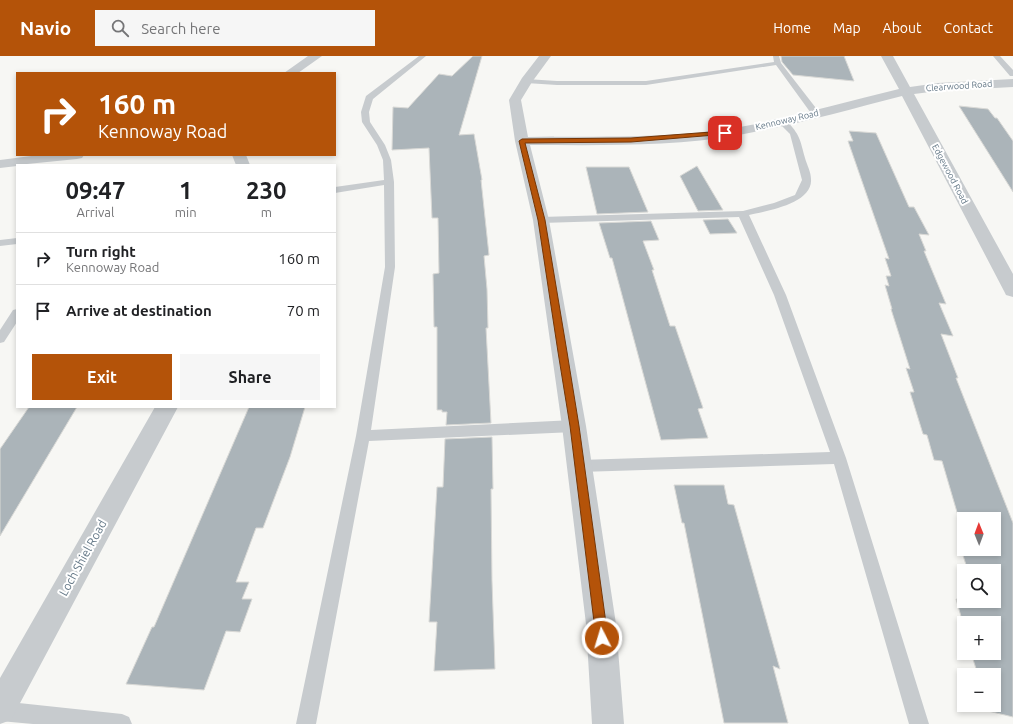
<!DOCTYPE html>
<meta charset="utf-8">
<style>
:root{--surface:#fff;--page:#f6f6f6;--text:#202124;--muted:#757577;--line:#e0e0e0;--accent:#b45309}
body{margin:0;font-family:Ubuntu,sans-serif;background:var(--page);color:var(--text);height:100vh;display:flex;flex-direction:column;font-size:15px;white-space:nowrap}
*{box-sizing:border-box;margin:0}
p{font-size:13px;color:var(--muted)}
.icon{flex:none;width:22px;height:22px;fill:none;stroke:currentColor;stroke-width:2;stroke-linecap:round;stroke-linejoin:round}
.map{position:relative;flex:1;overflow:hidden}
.sheet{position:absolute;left:16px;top:108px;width:320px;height:244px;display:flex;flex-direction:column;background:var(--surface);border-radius:0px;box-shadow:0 2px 6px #0003}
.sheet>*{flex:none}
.hud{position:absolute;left:16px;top:16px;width:320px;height:84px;border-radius:0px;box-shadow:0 2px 6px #0003;background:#b45309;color:#fff;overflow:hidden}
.needle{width:26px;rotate:359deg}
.controls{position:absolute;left:957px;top:456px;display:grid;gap:8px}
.controls a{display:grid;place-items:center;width:44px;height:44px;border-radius:0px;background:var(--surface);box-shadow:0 2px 6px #0003;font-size:20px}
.pin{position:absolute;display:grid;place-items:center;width:34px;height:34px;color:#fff;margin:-17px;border-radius:8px;box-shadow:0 2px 6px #0006}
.me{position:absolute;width:44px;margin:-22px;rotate:355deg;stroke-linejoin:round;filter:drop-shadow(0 0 3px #0008)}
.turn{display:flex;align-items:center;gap:14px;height:84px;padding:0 16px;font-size:18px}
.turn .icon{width:52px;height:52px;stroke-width:2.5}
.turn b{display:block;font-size:28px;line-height:34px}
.eta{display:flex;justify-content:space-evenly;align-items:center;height:68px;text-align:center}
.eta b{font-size:24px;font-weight:700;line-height:28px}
.primary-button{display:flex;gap:8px;margin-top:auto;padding:8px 16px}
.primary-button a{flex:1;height:46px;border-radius:0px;background:var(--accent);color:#fff;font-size:16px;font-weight:700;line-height:46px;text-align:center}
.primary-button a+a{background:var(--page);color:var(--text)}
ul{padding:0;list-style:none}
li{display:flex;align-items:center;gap:12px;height:52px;padding:0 16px;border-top:1px solid var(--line)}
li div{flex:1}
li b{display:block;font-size:15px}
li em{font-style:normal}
header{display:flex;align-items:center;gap:24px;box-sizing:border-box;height:56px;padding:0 20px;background:var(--accent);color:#fff}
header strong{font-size:19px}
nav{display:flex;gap:22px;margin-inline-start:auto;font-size:14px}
.search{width:280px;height:36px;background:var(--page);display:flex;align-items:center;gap:10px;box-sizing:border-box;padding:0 14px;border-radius:0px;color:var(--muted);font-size:15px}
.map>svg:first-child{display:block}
.building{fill:#abb4b9;stroke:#d9d9d6}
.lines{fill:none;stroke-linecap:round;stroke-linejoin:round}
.lane{fill:#c7cbce;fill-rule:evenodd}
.street{fill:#c7cbce;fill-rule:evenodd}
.route{fill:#b45309;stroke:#753606}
.labels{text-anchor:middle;stroke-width:4;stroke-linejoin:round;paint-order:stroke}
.far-street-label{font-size:9px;fill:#647887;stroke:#fff}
.near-street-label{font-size:12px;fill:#647887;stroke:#fff}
</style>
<header>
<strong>Navio</strong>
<div class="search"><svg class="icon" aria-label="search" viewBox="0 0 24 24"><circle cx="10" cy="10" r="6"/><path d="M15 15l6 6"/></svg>Search here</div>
<nav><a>Home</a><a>Map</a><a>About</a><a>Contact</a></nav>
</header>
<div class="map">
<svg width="1013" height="668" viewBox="0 0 1013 668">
<rect width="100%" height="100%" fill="#f7f7f4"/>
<path class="building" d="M473,0H482L459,79L474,78L482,124H481L489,199L484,200L487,233L488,272H486L491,367L446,369L447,356H442V354H437V271H434L433,218L439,217L438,162H432L429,92L392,94L393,51L408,52L439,18L452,20Z
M781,0H844L854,25L793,19L782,6Z
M959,50L988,53L995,62H997L1013,85V136Z
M849,75L876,77L909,151H914L929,179L919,178L926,195H924L946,248L939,247L953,280L941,278L958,322H956L1013,467V661L988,655L986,649H994V619H978L971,597H994V567H964V571L956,543L978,548L977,545H994V515H968L958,484L964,485V493H994V463H964V480L942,405L934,404L927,379L923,378L910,336H914L906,312L910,313L891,253H892L885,229L889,230L886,220H891L885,202L889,203L848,85H853Z
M697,110L723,154L698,155L680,120Z
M586,111H629L648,156L597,158Z
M728,163L737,177L710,178L703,164Z
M651,165L659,184L643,185L654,214H652L670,270H675L703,352L698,353L708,382L661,384L612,202H610L599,167Z
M29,351H77L0,480V393Z
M249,351H305L290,401L263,472H256L236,526H249L242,543H252L240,576L226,575L204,634L126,628L152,571H154Z
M492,381L493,433H491L492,525L495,613L434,615L437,566H429L437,431H443L445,383Z
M674,429H724L728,448L734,449L780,613L773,610L788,667H724L684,467H682Z"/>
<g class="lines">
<path class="lane" d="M419,0H426L373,43L369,56L370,66L385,89L391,104L394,126L395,211L371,374L574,364L579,366L581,370L579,374L574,376L369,385L316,668H296L356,380L385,211L384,129L335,137V131L384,124L383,104L377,89L362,66L361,56L366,40Z
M773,0H779L781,7L819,56V60H813L776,9L646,29H557L526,27L522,25L526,23L557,25H646L774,6Z
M993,0H1000L1013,14V20H1010Z
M780,64H786C800,79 800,83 805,102C807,109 811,116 811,123C813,148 766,155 749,159L786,239L846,402L929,668H909L834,408L580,416L575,414L573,410L575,406L580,404L830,396L774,239L739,161L541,167L536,164L541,161L743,155L774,147L795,139L802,124L790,78L780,68Z
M17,182V188L0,190V184Z
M17,253V266L4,286L0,287V274L13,254Z
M0,645L122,658L129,661L132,668H33L0,665Z"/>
<path class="street" d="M308,0H322L298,17H284Z
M539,0H551L532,26L521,44L528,81C598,80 670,83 740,71C793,61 846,46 899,33L881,0H893L910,31L938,27L1013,23V31L938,35L914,38L1013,218V241L1006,239L1004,235L902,40C848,54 794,69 739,79C671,91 599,89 530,89L549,164L586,370L616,568L624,668H592L586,568L562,370L533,164L515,85L509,44L522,22Z
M39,99H84L82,102L77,103L17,109V110L0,112V104Z
M232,99H246L250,109H236Z
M155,351H178L11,664L0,668V622Z"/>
</g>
<path class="route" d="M725,75L728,77L727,78L631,86L525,87L545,164L567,296L579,370L608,582L606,587L602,589L597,587L596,582L570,370L558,296L538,164L519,85L522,83L631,82Z"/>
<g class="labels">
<g class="far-street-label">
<text transform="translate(959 30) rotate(-4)" y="3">Clearwood Road</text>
<text transform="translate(787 64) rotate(-13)" y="3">Kennoway Road</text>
<text transform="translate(950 118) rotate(62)" y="3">Edgewood Road</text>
</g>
<g class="near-street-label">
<text transform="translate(83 502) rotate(-61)" y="4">Loch Shiel Road</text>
</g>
</g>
</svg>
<div class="controls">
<a><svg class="needle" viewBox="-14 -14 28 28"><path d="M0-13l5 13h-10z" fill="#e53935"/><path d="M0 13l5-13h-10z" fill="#757577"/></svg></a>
<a><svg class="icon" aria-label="search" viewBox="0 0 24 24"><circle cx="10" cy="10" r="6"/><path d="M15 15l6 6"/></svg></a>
<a>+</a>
<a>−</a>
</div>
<div class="pin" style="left:725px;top:77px;background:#d93025"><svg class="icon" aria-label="arrive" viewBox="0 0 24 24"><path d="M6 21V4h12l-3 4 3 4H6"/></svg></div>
<svg class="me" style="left:602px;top:582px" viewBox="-20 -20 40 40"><circle r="17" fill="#b45309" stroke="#fff" stroke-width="3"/><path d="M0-11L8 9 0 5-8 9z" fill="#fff"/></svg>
<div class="hud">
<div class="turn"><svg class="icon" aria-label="right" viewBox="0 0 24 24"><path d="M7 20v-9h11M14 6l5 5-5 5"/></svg><div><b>160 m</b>Kennoway Road</div></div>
</div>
<section class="sheet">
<div class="eta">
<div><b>09:47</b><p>Arrival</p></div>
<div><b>1</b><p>min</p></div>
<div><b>230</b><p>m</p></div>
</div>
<ul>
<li><svg class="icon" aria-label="right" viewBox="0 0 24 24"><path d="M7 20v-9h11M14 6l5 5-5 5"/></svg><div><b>Turn right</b><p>Kennoway Road</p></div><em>160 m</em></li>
<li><svg class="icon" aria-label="arrive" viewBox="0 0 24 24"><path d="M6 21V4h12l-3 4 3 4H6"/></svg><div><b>Arrive at destination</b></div><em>70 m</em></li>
</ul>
<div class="primary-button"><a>Exit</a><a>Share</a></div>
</section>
</div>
